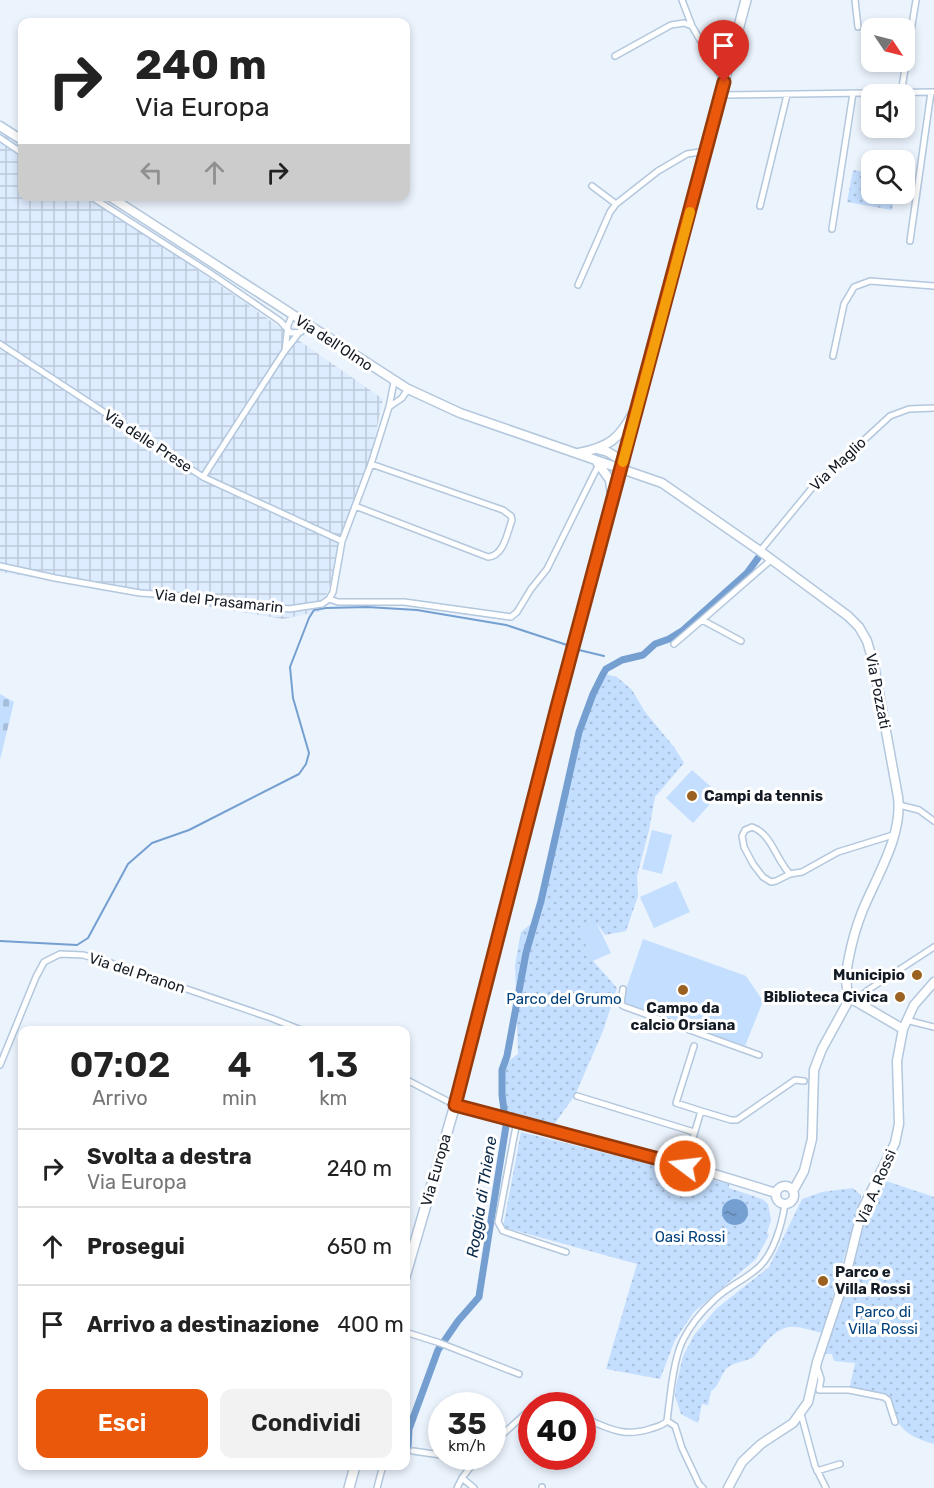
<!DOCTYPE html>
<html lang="it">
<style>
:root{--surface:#fff;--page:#f2f2f2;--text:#222;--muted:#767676;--line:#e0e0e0;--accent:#ea580c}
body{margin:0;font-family:Rubik,sans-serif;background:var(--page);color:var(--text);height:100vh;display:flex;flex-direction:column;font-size:22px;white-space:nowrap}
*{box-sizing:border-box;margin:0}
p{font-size:20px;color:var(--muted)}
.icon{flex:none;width:33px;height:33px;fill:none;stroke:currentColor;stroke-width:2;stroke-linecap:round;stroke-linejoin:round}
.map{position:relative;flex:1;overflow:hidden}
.sheet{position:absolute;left:18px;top:1026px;width:392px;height:444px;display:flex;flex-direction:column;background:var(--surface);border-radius:12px;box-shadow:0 3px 9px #0003}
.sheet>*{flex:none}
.hud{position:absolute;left:18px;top:18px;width:392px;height:183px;border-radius:12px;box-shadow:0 3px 9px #0003;background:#fff;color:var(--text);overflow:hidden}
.needle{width:39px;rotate:125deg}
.tools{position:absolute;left:861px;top:18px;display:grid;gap:12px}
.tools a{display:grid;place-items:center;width:54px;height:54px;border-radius:12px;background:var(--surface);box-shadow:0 3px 9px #0003;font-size:30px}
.speed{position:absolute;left:428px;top:1392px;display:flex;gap:12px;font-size:30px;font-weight:700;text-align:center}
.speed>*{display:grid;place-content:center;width:78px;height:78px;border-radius:50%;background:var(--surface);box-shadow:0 3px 9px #0003;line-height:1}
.speed small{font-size:15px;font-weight:400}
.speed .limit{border:9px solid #d22;background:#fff;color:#111}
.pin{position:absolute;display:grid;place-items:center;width:51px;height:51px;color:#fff;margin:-62px -26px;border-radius:50% 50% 50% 0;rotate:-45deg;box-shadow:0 0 6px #0007}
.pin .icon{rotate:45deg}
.me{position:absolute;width:66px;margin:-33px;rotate:285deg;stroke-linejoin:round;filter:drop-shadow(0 0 4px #0008)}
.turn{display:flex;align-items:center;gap:21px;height:126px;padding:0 18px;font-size:27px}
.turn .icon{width:78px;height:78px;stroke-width:2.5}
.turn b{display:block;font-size:42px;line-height:51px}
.lanes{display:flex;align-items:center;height:57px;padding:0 18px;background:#0003;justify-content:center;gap:30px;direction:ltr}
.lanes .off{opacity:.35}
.eta{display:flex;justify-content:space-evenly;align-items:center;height:102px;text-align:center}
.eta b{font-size:36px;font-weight:600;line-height:42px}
.primary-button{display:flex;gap:12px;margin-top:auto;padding:12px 18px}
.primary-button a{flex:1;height:69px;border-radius:12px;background:var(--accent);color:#fff;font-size:24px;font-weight:600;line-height:69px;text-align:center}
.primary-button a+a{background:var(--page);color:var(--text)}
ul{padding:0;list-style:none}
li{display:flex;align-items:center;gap:18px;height:78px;padding:0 18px;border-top:2px solid var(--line)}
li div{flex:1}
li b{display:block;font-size:22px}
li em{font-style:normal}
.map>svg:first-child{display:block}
.industrial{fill:url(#industrial-grid)}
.grass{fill:url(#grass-dots)}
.cemetery{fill:url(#cemetery-stones)}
.garden{fill:#c3defe}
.water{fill:url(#water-ripples)}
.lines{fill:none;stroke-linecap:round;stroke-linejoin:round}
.stream{stroke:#759fd1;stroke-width:2}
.canal{stroke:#759fd1;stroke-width:7}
.street-casing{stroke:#b3c7dd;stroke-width:8}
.secondary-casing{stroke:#b3c7dd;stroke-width:11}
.primary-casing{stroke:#b3c7dd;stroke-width:12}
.street{stroke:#fff;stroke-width:5}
.secondary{stroke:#fff;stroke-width:8}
.primary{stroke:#fff;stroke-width:9}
.route-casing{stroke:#983908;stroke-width:15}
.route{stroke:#ea580c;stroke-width:10}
.slow{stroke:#f59e0b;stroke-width:10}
.poi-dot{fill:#9b6120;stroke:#fff;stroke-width:2}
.labels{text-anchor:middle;stroke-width:6;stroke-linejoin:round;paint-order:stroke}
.street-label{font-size:15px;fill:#141b24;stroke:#fff}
.poi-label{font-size:15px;font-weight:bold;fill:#141b24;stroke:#fff;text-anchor:start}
.park-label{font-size:15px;fill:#00417c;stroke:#fff}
.water-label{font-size:16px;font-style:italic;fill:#0b2a4b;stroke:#fff}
</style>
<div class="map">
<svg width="934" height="1488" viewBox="0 0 934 1488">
<defs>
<pattern id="industrial-grid" width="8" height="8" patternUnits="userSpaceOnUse" patternTransform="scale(1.5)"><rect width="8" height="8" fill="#ddecfe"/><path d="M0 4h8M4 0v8" fill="none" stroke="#bdcada"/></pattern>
<pattern id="grass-dots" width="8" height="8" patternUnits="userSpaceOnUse" patternTransform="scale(1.5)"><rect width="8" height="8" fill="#c3defe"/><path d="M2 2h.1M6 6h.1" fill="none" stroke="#a7beda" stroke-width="1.8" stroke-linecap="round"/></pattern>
<pattern id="cemetery-stones" width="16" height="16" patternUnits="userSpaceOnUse" patternTransform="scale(1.5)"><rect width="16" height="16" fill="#c3defe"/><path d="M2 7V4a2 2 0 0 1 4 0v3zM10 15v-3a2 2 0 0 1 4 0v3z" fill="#a7beda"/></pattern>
<pattern id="water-ripples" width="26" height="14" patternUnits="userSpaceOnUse" patternTransform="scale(1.5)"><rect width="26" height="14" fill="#759fd1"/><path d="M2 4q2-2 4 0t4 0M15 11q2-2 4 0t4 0" fill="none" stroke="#5f81a9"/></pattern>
</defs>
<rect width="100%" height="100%" fill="#ebf3fd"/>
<path class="industrial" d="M0,132L22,147V196L93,197L383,399L366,479L321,611L283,619L0,572Z"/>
<path class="grass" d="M853,170L871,173L872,194H895L892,210L847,202Z
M604,674L617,677L632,690L645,712L674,747L684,763L655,797L649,830L637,876L638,896L626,931L605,935L595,921L593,961L617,988L603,1031L575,1095L553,1126L501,1111L505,1087L504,1064L518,1054L515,965L521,932L537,919L564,814L560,807L575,764L576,747L589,707Z
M521,1132L729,1184V1188L762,1199L768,1204L771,1220L767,1233L769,1235L756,1259L694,1312L675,1340L660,1379L606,1369L637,1264L503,1227Z
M880,1179L934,1197V1444C906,1436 898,1428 888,1401L849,1390L855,1363L834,1361L832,1354H821L862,1210Z
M853,1188L861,1195L860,1212L848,1244L822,1333C794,1326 786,1320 764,1344C760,1348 757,1355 752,1358C743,1362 733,1362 726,1369C720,1376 719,1387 711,1391L708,1405L702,1404L698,1423L681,1414L675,1396L676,1386L683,1356L694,1335L716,1309L769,1267L802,1199L822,1192Z"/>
<path class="cemetery" d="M0,694L14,702L0,760Z"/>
<path class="garden" d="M692,770L719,794L693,823L666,798Z
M652,830L672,835L662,874L642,869Z
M676,881L690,912L654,928L640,897Z
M595,920L611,953L593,961L578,928Z
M643,939L746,976L763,1001L745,1046L621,1004Z"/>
<path class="water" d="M722 1212a13 13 0 1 1 26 0a13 13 0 1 1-26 0Z"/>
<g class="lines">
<path class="stream" d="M579,650L604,656
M0,941L77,945L88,938L128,864L152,843L189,830L299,774L306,764L309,753L293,698L290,667L309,618L314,610L326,608L367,607L417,610L506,625L567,645"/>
<path class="canal" d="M408,1448L409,1429L438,1350L458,1321L479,1297L480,1290L506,1126L502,1095V1070L507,1056L526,953L541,901L579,732L593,694L603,674L606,669L622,660L643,655L655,644L669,639L682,631L747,573L758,558"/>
<g class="street-casing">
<path id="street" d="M682,0L692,26L723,80
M855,0L858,27
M615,56L671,25L684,23L692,26
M901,94L916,0
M720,95L934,92
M0,138L22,153
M592,186L616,204L658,171L687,154L706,151
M90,196L210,273L280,321L291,333L301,332
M760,206L787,95
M832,229L853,93
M910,241L931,92
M578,285L610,212L616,204
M0,344L203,477L342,541
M285,351L288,325L292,316
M833,356L844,304L854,287L870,281L934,286
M389,407L402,398L408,389
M203,477L284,352L305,325
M355,506L488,557C504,556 507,533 512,520L511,516L503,510L371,464
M760,551L812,488L890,416L909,409L934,408
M0,566L55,578L140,593L212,598L289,609L322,604L329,599
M329,599L338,602H404L511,617L517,612L531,589L547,569L599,464
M329,599L333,592L342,541L371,464L389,407L394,382
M741,641L702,620L772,559
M674,644L702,620
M899,805L919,810L934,821
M790,874C776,860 772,834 752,827L745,830L742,836L744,847L753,864L763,877L771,882L776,881L790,874L802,872L838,852L893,835
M623,989L621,1004L623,1006L759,1055
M855,1002L868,990L934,947
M906,1020L934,1027
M0,1065L36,977L44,962L60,954L83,955L111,963L271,1018L301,1030
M405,1079L455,1105
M577,1096L694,1132
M701,1111L731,1120H737L795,1080L804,1081
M517,1121L498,1222L503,1231L566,1252
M685,1165L701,1111L676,1103L694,1046
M405,1332L440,1343L519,1374
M817,1367L821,1379L819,1390H849L884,1397L888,1400L895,1422
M801,1414L815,1466L826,1488
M582,1418C609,1427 620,1438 650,1429C656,1427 662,1426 667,1421
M667,1421C670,1398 673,1360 683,1340C690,1326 702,1311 714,1300C727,1287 745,1280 759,1267C774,1253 782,1224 785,1204
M667,1421L675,1426L682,1448L699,1484L703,1488
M582,1437L594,1422
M492,1444L525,1414L531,1412
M413,1451L441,1455
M454,1456L476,1459
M817,1471L840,1464
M462,1478L474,1488
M377,1488L382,1469
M457,1488L462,1478L479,1456
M542,1488V1487"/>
</g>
<g class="secondary-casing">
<path id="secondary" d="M0,126L22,140
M109,196L408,389L460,413L662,483L760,551L848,616L859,627L867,641L874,665L898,797C903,836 876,877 862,912C856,927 852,942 849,957C846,972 844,983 850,998
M597,449L608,452L624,462
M579,453C609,447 619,439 633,413
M597,462L610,480L612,495
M850,998L903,1029
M455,1105L685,1165L776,1193
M776 1195a9 9 0 1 1 18 0a9 9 0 1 1-18 0Z
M793,1191L804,1171L812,1139L814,1070L822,1049L850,998
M728,1488L742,1462L761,1444L793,1423L808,1402L817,1362L846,1275L862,1210L895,1143L899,1124L897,1061L903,1029L914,1005L934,982"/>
</g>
<g class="primary-casing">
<path id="primary" d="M405,1277L455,1105L557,707L746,0
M349,1488L355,1466"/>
</g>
<use href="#street" class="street"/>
<use href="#secondary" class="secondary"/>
<use href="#primary" class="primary"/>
</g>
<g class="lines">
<g class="route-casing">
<path id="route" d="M685,1166L455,1105L557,707L724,82"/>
</g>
<use href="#route" class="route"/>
<path class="slow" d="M623,462L690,212"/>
</g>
<g class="poi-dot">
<circle cx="692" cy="796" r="6"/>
<circle cx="917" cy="975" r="6"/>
<circle cx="683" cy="990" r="6"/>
<circle cx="900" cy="997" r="6"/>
<circle cx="823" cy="1281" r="6"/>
</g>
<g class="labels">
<g class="street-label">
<text transform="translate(334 343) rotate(33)" y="5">Via dell'Olmo</text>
<text transform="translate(148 441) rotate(33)" y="5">Via delle Prese</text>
<text transform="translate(838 464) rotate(-43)" y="5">Via Maglio</text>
<text transform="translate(219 601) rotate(6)" y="5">Via del Prasamarin</text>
<text transform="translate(878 691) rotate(79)" y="5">Via Pozzati</text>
<text transform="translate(137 973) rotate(18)" y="5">Via del Pranon</text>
<text transform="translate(436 1170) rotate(-74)" y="5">Via Europa</text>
<text transform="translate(876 1187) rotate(-67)" y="5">Via A. Rossi</text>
</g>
<g class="poi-label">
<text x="704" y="801">Campi da tennis</text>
<text x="905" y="980" text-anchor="end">Municipio</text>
<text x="888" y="1002" text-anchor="end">Biblioteca Civica</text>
<text x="683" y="1013" text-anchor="middle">Campo da<tspan x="683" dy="17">calcio Orsiana</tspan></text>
<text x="835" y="1277">Parco e<tspan x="835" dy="17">Villa Rossi</tspan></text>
</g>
<g class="park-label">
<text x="564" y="1004">Parco del Grumo</text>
<text x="690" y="1242">Oasi Rossi</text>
<text x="883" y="1317">Parco di<tspan x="883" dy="17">Villa Rossi</tspan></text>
</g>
<g class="water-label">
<text transform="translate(481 1197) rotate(-81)" y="6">Roggia di Thiene</text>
</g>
</g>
</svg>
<div class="tools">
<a><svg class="needle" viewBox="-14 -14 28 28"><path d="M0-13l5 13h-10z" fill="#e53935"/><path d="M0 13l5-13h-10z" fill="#767676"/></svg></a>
<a><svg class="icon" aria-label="sound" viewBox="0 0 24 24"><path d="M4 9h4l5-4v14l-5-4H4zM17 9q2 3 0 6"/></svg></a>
<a><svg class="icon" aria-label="search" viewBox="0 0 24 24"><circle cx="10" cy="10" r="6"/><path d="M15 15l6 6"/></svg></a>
</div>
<div class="speed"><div>35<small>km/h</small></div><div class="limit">40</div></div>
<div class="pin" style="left:724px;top:82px;background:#d93025"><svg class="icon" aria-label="arrive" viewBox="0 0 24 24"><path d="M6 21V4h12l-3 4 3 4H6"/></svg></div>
<svg class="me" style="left:685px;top:1166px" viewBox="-20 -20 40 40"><circle r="17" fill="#ea580c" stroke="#fff" stroke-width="3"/><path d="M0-11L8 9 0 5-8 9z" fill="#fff"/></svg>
<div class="hud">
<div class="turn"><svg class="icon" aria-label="right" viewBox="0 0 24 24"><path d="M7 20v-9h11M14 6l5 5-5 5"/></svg><div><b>240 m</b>Via Europa</div></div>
<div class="lanes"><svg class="icon off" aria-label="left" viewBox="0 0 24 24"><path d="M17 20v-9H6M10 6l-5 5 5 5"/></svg><svg class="icon off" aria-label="ahead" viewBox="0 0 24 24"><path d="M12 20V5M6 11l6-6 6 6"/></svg><svg class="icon" aria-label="right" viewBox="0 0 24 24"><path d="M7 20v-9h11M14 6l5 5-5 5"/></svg></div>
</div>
<section class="sheet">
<div class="eta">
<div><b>07:02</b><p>Arrivo</p></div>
<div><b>4</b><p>min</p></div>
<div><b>1.3</b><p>km</p></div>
</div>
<ul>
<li><svg class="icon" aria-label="right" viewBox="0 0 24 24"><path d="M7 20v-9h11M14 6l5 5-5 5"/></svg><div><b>Svolta a destra</b><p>Via Europa</p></div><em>240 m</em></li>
<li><svg class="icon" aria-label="ahead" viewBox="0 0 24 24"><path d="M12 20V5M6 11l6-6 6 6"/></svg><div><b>Prosegui</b></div><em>650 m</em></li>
<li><svg class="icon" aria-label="arrive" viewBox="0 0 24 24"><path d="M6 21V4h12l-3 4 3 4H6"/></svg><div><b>Arrivo a destinazione</b></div><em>400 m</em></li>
</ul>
<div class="primary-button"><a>Esci</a><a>Condividi</a></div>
</section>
</div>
